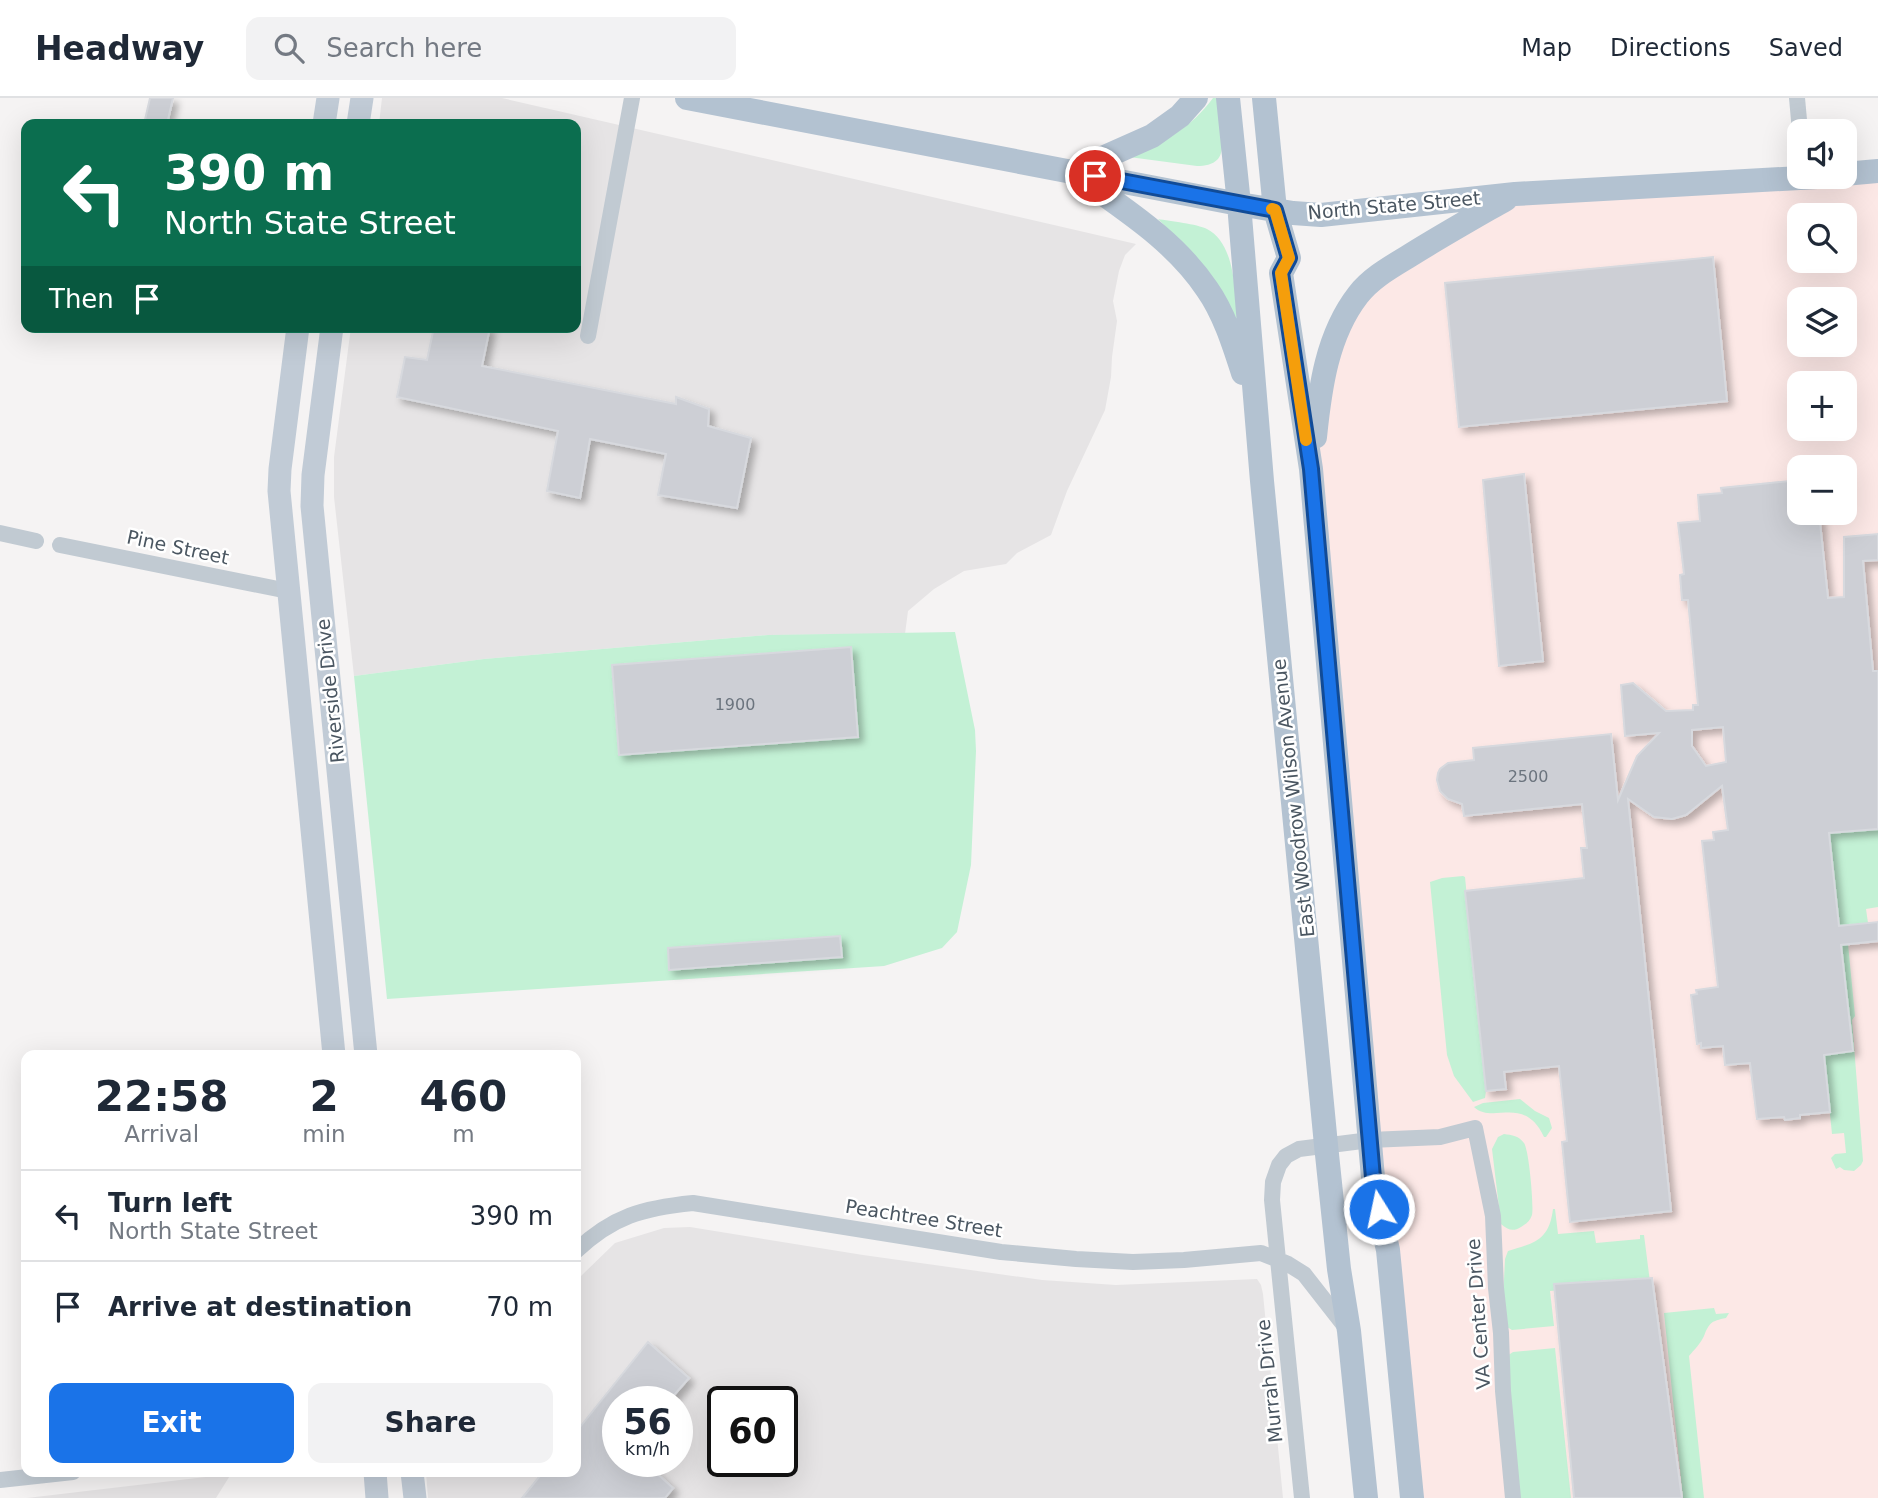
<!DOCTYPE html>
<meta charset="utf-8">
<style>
:root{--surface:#fff;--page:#f2f2f3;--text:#1f2937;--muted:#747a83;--line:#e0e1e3;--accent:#1a73e8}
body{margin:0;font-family:"DejaVu Sans",sans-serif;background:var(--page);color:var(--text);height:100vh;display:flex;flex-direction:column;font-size:26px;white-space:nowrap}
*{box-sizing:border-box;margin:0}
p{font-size:23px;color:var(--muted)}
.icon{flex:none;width:38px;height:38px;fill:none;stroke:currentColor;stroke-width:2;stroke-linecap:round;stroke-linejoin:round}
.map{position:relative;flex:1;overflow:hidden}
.details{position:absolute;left:21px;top:952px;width:560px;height:427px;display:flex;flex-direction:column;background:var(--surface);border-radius:14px;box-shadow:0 7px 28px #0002}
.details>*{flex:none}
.guide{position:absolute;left:21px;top:21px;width:560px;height:214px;border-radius:14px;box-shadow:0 7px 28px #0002;background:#0b6e4f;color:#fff;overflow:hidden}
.controls{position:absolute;left:1787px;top:21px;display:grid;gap:14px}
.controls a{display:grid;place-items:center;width:70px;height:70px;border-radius:14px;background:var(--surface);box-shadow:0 7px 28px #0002;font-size:35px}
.speed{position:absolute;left:602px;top:1288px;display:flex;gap:14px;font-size:35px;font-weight:700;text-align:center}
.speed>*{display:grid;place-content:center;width:91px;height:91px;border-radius:50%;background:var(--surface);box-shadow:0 7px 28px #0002;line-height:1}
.speed small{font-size:18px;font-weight:400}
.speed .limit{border:4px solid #111;border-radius:10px;background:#fff;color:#111}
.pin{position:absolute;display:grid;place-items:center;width:60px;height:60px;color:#fff;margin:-30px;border:4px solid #fff;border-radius:50%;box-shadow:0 2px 7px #0007}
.me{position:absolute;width:77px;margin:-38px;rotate:350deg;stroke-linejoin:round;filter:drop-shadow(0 0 5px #0008)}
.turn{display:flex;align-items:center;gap:24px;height:147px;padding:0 28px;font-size:32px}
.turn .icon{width:91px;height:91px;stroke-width:2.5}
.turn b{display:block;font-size:49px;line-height:60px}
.then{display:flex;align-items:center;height:66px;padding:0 28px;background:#0003;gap:14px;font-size:26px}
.eta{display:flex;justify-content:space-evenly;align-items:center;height:119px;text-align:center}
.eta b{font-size:42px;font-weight:800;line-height:49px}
.primary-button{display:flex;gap:14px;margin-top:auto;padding:14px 28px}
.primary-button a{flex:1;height:80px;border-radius:14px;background:var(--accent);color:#fff;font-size:28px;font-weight:800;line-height:80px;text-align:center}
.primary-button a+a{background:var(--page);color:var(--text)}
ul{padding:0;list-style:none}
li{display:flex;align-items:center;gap:21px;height:91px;padding:0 28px;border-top:2px solid var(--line)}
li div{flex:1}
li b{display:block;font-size:26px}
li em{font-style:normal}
header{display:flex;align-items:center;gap:42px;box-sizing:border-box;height:98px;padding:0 35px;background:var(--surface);border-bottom:2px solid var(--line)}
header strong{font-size:33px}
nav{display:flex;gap:38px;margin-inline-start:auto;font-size:24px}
.search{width:490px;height:63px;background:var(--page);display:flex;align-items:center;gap:18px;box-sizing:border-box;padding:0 24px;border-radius:14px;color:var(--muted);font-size:26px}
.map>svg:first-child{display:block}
.education{fill:#e6e4e5;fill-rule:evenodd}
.medical{fill:#fce8e6;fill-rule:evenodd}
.green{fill:#c3f1d5}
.building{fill:#cdcfd5;stroke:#d7d9de;stroke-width:2;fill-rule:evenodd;filter:url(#shadow)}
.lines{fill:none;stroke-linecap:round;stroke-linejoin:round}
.street{stroke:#c1cad2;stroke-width:16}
.secondary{stroke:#c1cbd6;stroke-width:23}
.primary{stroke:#b3c2d1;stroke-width:24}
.route-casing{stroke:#114b97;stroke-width:18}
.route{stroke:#1a73e8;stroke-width:12}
.slow{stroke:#f59e0b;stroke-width:12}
.labels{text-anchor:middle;stroke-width:5;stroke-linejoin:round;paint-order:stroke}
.number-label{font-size:16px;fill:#6b747e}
.street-label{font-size:19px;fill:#4a5661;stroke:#fff}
</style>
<header>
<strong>Headway</strong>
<div class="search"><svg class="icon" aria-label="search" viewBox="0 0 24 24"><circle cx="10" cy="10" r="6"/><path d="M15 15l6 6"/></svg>Search here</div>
<nav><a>Map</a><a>Directions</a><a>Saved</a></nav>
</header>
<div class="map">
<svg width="1878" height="1400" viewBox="0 0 1878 1400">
<defs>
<filter id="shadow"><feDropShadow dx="5" dy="5" stdDeviation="3.5" flood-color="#0004"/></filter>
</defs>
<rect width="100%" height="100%" fill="#f5f3f3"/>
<path class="education" d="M382,0H502L1136,146L1125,157L1119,173L1113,203L1117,223L1112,259L1111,279L1105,312L1067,393L1051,437L1017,455L1006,466L964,473L934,491L908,513L905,536L768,537L484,561L354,578L334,399V359L351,229H576V26H379Z
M690,1129L863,1157L1042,1182L1116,1187L1257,1181L1261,1187L1263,1196L1283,1400H428L426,1374H576V1186L581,1178L615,1145L664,1130ZM618,1304H677V1363H618ZM723,1304H782V1363H723Z
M231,1376L216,1400H27Z"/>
<path class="medical" d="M1878,63V1400H1411L1311,371L1329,255L1382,174L1515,96L1799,79H1844ZM1799,117H1844V163H1799ZM1799,201H1844V247H1799ZM1799,285H1844V331H1799ZM1799,369H1844V415H1799Z"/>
<path class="green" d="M1213,0H1219C1220,14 1227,51 1218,61C1212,67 1205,68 1197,68L1129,59C1162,46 1192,29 1213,0Z
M1158,121C1170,123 1197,126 1207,131C1238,147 1235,203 1238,233L1185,148Z
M955,534L975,632L976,653L971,767L957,834L942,850L884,868L387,901L354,578L484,561L768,537Z
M1878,731V809L1866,811L1868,825L1848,846L1855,918L1852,922L1863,1063L1861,1067L1854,1073L1844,1072L1840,1069L1836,1071L1831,1060L1835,1056L1846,1055L1844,1035L1832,1036L1824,957L1853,953L1829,735Z
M1463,778L1465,779L1486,993L1485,1000L1473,1004L1454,978L1447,957L1430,784L1442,780Z
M1520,1001L1535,1013L1549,1020L1552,1030L1546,1039H1544C1524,996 1493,1027 1474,1009L1483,1005Z
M1504,1036C1512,1037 1519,1038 1524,1045C1529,1052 1534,1108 1532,1117C1530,1123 1526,1126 1521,1129C1513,1134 1508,1132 1501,1126L1492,1051L1498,1039Z
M1553,1111H1555L1558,1136L1594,1133L1596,1145L1640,1141V1137H1644L1650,1184L1550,1193L1554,1228L1512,1232L1507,1229L1502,1223L1505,1161L1508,1153C1534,1145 1549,1143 1553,1111Z
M1714,1210L1716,1216L1729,1215L1726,1220C1711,1223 1709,1225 1704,1238C1701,1245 1694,1252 1689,1258L1704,1400H1683L1664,1215Z
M1555,1250L1571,1400H1519L1507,1258L1513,1254Z"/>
<path class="building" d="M150,0H173L167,26H144Z
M1713,159L1727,303L1459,329L1445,185Z
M434,229H490L482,268L676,306V299L709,311L708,328L751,340L737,410L658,397L666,356L590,341L580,400L547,393L558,333L397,299L405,259L427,262Z
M1524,376L1543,563L1499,568L1483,382Z
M1799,382V415H1819L1828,500L1844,499V439L1878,436V462L1863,463L1873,573H1878V731L1829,735L1839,828L1878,824V843L1841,847L1853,953L1824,957L1830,1014L1800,1017V1020L1785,1022L1784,1019L1757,1021L1750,965L1725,967L1723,948L1701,950V945L1697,946L1691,897L1697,896L1696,892L1718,889L1702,743L1714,742L1713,734L1728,732L1722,688L1686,717L1672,721L1654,719L1628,701L1671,1113L1570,1124L1562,1044L1567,1043L1559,968L1504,974L1506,991L1486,993L1465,793L1584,780L1581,750H1587L1582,706L1464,718L1462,706L1448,701L1440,693L1437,682L1438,675L1440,671L1448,665L1474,662L1473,650L1611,636L1618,702L1637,658L1659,635L1625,638L1621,587L1633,585L1666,613L1693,612V607H1698L1688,502H1682L1680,477L1684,476L1678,425L1700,423L1698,397L1722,395L1721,390ZM1723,629L1726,664L1706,668L1692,648V632Z
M851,549L858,639L619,657L612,567Z
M840,838L842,859L669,872L668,850Z
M1652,1180L1682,1400H1574L1554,1186Z
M648,1244L689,1280L668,1304H618V1363H643L673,1390L665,1400H522L543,1374H576V1334Z"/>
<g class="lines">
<path class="street" d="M1797,0L1800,33
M588,238L632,0
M0,435L36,443
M60,447L288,493
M576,1153C613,1118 643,1110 693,1105L1001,1154L1076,1161L1133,1164L1184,1162L1261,1155L1288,1166L1304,1176L1347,1231
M0,1382L73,1374
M1302,1400L1272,1102L1273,1084L1279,1067L1286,1058L1299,1051L1370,1042L1440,1039L1475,1030L1493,1118L1496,1190L1501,1235L1503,1293L1513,1400"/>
<path class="secondary" d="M324,26L328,0
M358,26L362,0
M298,229L280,371L279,393L334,957
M332,229L313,377L312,408L366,957
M375,1374L377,1400
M412,1374L415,1400"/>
<path class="primary" d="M687,0L1239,106L1293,115L1321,117L1515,96L1817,79
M1228,0L1239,106L1262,383L1326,1047L1339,1171L1349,1233L1366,1400
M1264,0L1275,112L1289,160L1281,175L1311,371L1374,1091L1388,1152L1412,1400
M1071,74L1152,38L1180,18L1196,0
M1844,76L1878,73
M1078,78C1125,112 1174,142 1207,191C1224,215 1234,247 1243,275
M1315,339C1320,290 1327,237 1358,197C1371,180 1391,169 1409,158C1441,138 1473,120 1506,101"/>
</g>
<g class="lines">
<g class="route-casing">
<path id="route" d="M1095,78L1275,112L1289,160L1281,175L1311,371L1374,1091L1379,1111"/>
</g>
<use href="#route" class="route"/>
<path class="slow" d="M1272,111L1275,112L1289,160L1281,175L1306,342"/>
</g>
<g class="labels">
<g class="number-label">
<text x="735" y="612">1900</text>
<text x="1528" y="684">2500</text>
</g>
<g class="street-label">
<text transform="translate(1394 107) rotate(-5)" y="7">North State Street</text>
<text transform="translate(178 449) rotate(12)" y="7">Pine Street</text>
<text transform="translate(330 593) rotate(-96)" y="7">Riverside Drive</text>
<text transform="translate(1293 700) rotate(-96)" y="7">East Woodrow Wilson Avenue</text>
<text transform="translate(924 1120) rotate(9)" y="7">Peachtree Street</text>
<text transform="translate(1478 1216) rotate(-94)" y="7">VA Center Drive</text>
<text transform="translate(1269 1283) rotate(-96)" y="7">Murrah Drive</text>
</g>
</g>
</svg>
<div class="controls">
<a><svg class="icon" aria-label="sound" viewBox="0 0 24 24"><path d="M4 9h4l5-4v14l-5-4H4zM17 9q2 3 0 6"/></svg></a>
<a><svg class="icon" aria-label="search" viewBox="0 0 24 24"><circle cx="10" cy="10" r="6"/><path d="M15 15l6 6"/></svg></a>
<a><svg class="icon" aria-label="layers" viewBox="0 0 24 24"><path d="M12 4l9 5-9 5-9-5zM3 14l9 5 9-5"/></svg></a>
<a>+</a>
<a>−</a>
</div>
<div class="speed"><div>56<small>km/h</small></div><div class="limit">60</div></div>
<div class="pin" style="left:1095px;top:78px;background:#d93025"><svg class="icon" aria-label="arrive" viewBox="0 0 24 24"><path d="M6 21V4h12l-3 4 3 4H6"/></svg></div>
<svg class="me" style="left:1379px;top:1111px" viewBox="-20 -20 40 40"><circle r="17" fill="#1a73e8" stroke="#fff" stroke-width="3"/><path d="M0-11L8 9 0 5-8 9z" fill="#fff"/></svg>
<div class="guide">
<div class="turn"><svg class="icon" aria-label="left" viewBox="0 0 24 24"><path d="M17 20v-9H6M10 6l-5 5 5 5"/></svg><div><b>390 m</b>North State Street</div></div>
<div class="then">Then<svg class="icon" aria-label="arrive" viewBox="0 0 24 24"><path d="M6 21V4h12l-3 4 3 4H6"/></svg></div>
</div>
<section class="details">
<div class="eta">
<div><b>22:58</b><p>Arrival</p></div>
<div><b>2</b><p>min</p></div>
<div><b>460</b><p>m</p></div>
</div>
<ul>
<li><svg class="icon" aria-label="left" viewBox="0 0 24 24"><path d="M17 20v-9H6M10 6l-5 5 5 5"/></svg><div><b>Turn left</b><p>North State Street</p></div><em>390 m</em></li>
<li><svg class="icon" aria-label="arrive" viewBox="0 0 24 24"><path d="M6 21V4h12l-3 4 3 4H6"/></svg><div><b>Arrive at destination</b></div><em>70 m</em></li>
</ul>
<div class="primary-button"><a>Exit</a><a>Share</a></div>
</section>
</div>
